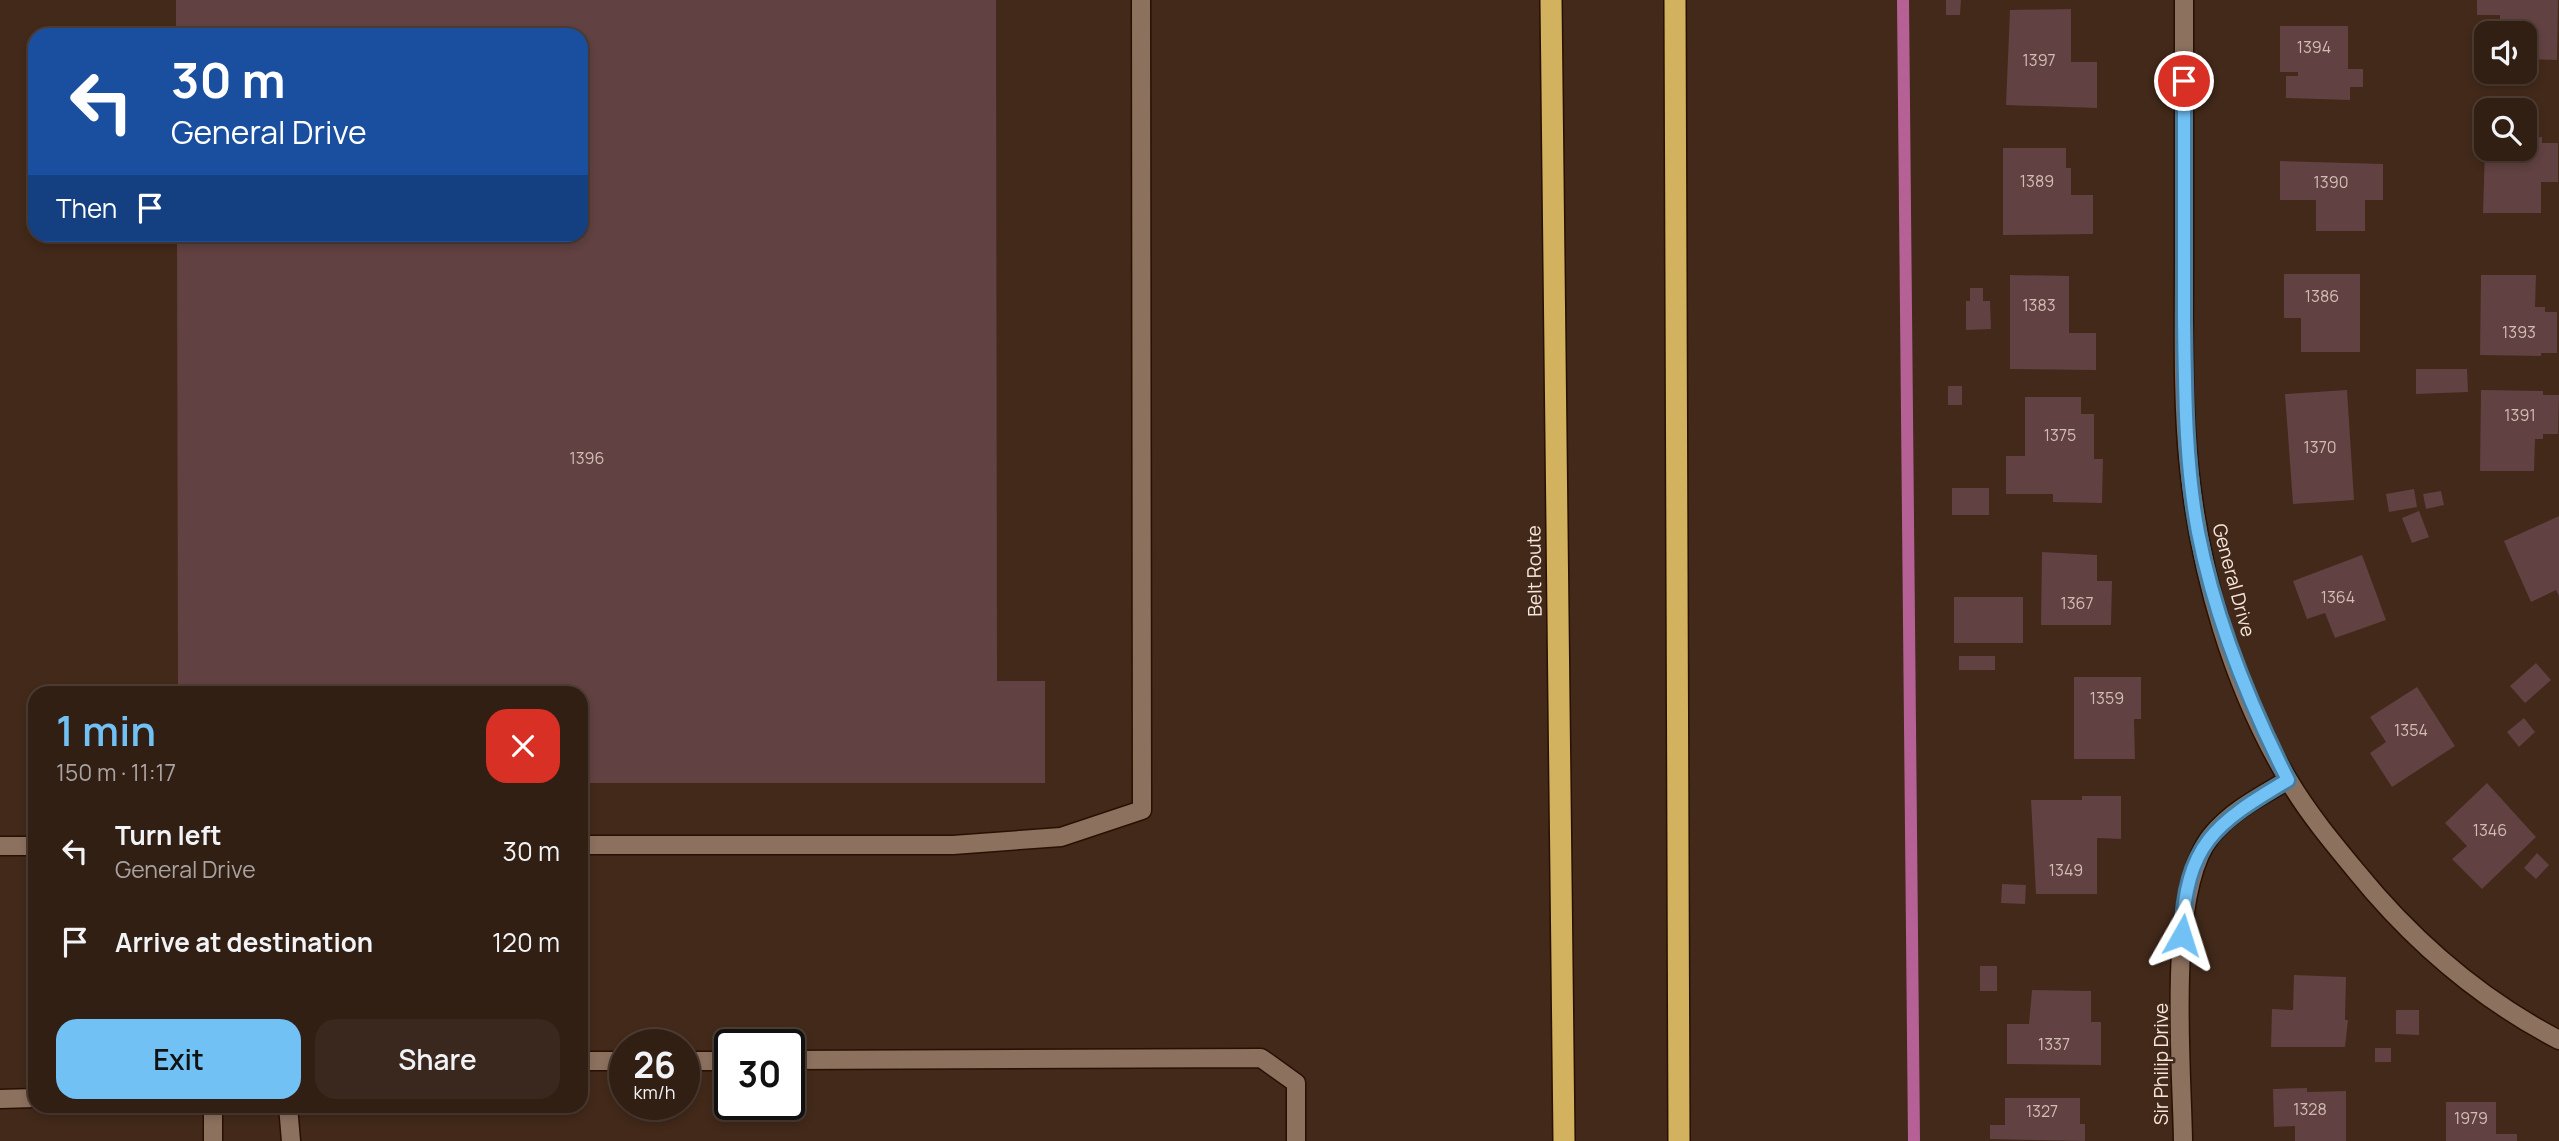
<!DOCTYPE html>
<meta charset="utf-8">
<style>
:root{--surface:#321f14;--page:#3a271d;--text:#f1f3f6;--muted:#a8a2a0;--line:#4d3d34;--accent:#71c1f5}
body{margin:0;font-family:Manrope,sans-serif;background:var(--page);color:var(--text);height:100vh;display:flex;flex-direction:column;font-size:26px;white-space:nowrap}
*{box-sizing:border-box;margin:0}
p{font-size:23px;color:var(--muted)}
.icon{flex:none;width:38px;height:38px;fill:none;stroke:currentColor;stroke-width:2;stroke-linecap:round;stroke-linejoin:round}
.map{position:relative;flex:1;overflow:hidden}
.details{position:absolute;left:28px;top:686px;width:560px;height:427px;display:flex;flex-direction:column;background:var(--surface);border-radius:21px;box-shadow:0 4px 10px #0003,0 0 0 2px var(--line)}
.details>*{flex:none}
.banner{position:absolute;left:28px;top:28px;width:560px;height:214px;border-radius:21px;box-shadow:0 4px 10px #0003,0 0 0 2px var(--line);background:#1a4fa0;color:#fff;overflow:hidden}
.controls{position:absolute;left:2474px;top:21px;display:grid;gap:14px}
.controls a{display:grid;place-items:center;width:63px;height:63px;border-radius:14px;background:var(--surface);box-shadow:0 4px 10px #0003,0 0 0 2px var(--line);font-size:35px}
.speed{position:absolute;left:609px;top:1029px;display:flex;gap:14px;font-size:35px;font-weight:700;text-align:center}
.speed>*{display:grid;place-content:center;width:91px;height:91px;border-radius:50%;background:var(--surface);box-shadow:0 4px 10px #0003,0 0 0 2px var(--line);line-height:1}
.speed small{font-size:18px;font-weight:400}
.speed .limit{border:4px solid #111;border-radius:10px;background:#fff;color:#111}
.pin{position:absolute;display:grid;place-items:center;width:60px;height:60px;color:#fff;margin:-30px;border:4px solid #fff;border-radius:50%;box-shadow:0 2px 7px #0007}
.me{position:absolute;width:77px;margin:-38px;rotate:6deg;stroke-linejoin:round;filter:drop-shadow(0 0 5px #0008)}
.turn{display:flex;align-items:center;gap:24px;height:147px;padding:0 28px;font-size:32px}
.turn .icon{width:91px;height:91px;stroke-width:2.5}
.turn b{display:block;font-size:49px;line-height:60px}
.then{display:flex;align-items:center;height:66px;padding:0 28px;background:#0003;gap:14px;font-size:26px}
.round{display:grid;place-items:center;flex:none;width:74px;height:74px;border-radius:21px;background:var(--page)}
.overview{display:flex;align-items:center;justify-content:space-between;height:119px;padding:0 28px}
h1{font-size:42px;font-weight:600;line-height:52px;color:var(--accent)}
.action{display:flex;gap:14px;margin-top:auto;padding:14px 28px}
.action a{flex:1;height:80px;border-radius:21px;background:var(--accent);color:#111;font-size:28px;font-weight:600;line-height:80px;text-align:center}
.action a+a{background:var(--page);color:var(--text)}
ul{padding:0;list-style:none}
li{display:flex;align-items:center;gap:21px;height:91px;padding:0 28px}
li div{flex:1}
li b{display:block;font-size:26px}
li em{font-style:normal}
.map>svg:first-child{display:block}
.lines{fill:none;stroke-linecap:round;stroke-linejoin:round}
.stream{stroke:#b56196;stroke-width:12}
.building{fill:#614141}
.lane-casing{stroke:#281103;stroke-width:21}
.street-casing{stroke:#281103;stroke-width:21}
.highway-casing{stroke:#281103;stroke-width:24}
.lane{stroke:#8d715f;stroke-width:18}
.street{stroke:#8d715f;stroke-width:18}
.highway{stroke:#d2b15f;stroke-width:21}
.route-casing{stroke:#497d9f;stroke-width:18}
.route{stroke:#71c1f5;stroke-width:12}
.labels{text-anchor:middle;stroke-width:5;stroke-linejoin:round;paint-order:stroke}
.number-label{font-size:16px;fill:#d2bdb5}
.street-label{font-size:19px;fill:#f7e6dc;stroke:#42291a}
</style>
<div class="map">
<svg width="2559" height="1141" viewBox="0 0 2559 1141">
<rect width="100%" height="100%" fill="#42291a"/>
<g class="lines">
<path class="stream" d="M1903,0L1914,1141"/>
</g>
<path class="building" d="M176,0H996L997,681H1045V783H581V693H178L177,234H581V35H176Z
M1946,0H1961L1960,15H1946Z
M2477,0H2558L2557,60L2525,59V33H2500V15H2477Z
M2071,9V62H2097V108L2006,105L2010,10Z
M2280,26H2348V69H2363V87H2350V100L2286,98V76H2298V72H2280Z
M2542,137V143H2558V182H2541V213H2483L2485,149H2525V138Z
M2003,148H2066V168H2071V195H2093V234L2003,235Z
M2280,161L2383,164V200H2365V231H2316V200H2280Z
M2284,274H2360V352H2301V318H2284Z
M2010,275L2069,276V333H2096V370L2010,369Z
M2481,275H2536L2535,307H2545V312H2557V353H2541V356L2480,355Z
M1970,288H1983V301H1990L1991,329L1966,330V301H1970Z
M2416,369H2467L2468,392L2416,394Z
M1948,386H1962V405H1948Z
M2347,390L2354,500L2293,504L2285,394Z
M2481,390L2543,391V395H2559L2558,434H2543V439H2535L2534,471H2480Z
M2025,397H2081V414H2094V459H2103L2102,503L2053,502V494H2006V456H2025Z
M1952,488H1989V515H1952Z
M2414,489L2417,507L2389,512L2386,494Z
M2441,491L2444,505L2426,509L2423,494Z
M2419,511L2429,537L2412,543L2402,518Z
M2559,516V596L2556,590L2531,602L2504,541Z
M2042,552L2097,555V581H2112L2111,625H2041Z
M2362,555L2386,620L2335,638L2325,613L2307,619L2293,581Z
M1954,597H2023V643H1954Z
M1959,656H1995V670H1959Z
M2536,663L2551,680L2525,703L2510,686Z
M2074,677H2141V719H2134L2135,759H2074Z
M2417,687L2455,746L2392,787L2370,753L2386,742L2370,717Z
M2524,718L2535,732L2519,747L2507,732Z
M2487,783L2536,837L2482,889L2452,859L2467,846L2445,823Z
M2082,796H2121V839L2097,838V894H2036L2031,800H2082Z
M2537,853L2549,865L2536,879L2524,868Z
M2002,884L2026,885L2025,904L2001,903Z
M1980,966H1997V991H1980Z
M2294,975L2346,977L2345,1020H2348L2345,1047H2271L2272,1009L2293,1010Z
M2032,990L2091,991V1022H2101V1065L2007,1064V1024H2029Z
M2396,1010H2419V1035L2396,1034Z
M2375,1048H2391V1062H2375Z
M2307,1088V1092L2346,1091V1141H2295V1126L2274,1127L2273,1089Z
M2005,1098H2080V1124H2085V1141L1990,1139V1125H2005Z
M2446,1102H2496V1134H2517V1141H2446Z"/>
<g class="lines">
<g class="lane-casing">
<path id="lane" d="M581,845H953L1061,837L1142,810L1141,0
M0,846H35
M789,1060L1261,1058L1296,1083V1141
M581,1061H625
M684,1061H730
M0,1099L35,1098
M213,1106V1141
M288,1106L291,1141"/>
</g>
<g class="street-casing">
<path id="street" d="M2184,0C2184,87 2184,174 2184,260C2184,329 2182,399 2189,467C2200,574 2233,688 2289,781C2308,813 2332,842 2356,871C2412,940 2480,999 2559,1040
M2183,1141C2182,1066 2166,893 2211,836C2231,811 2261,796 2288,780"/>
</g>
<g class="highway-casing">
<path id="highway" d="M1551,0L1564,1141
M1675,0L1679,1141"/>
</g>
<use href="#lane" class="lane"/>
<use href="#street" class="street"/>
<use href="#highway" class="highway"/>
</g>
<g class="lines">
<g class="route-casing">
<path id="route" d="M2182,935C2186,844 2214,824 2288,780C2248,701 2215,619 2198,532C2185,462 2185,391 2184,320C2184,240 2184,161 2184,81"/>
</g>
<use href="#route" class="route"/>
</g>
<g class="labels">
<g class="number-label">
<text x="2314" y="53">1394</text>
<text x="2039" y="66">1397</text>
<text x="2037" y="187">1389</text>
<text x="2331" y="188">1390</text>
<text x="2322" y="302">1386</text>
<text x="2039" y="311">1383</text>
<text x="2519" y="338">1393</text>
<text x="2520" y="421">1391</text>
<text x="2060" y="441">1375</text>
<text x="2320" y="453">1370</text>
<text x="587" y="464">1396</text>
<text x="2338" y="603">1364</text>
<text x="2077" y="609">1367</text>
<text x="2107" y="704">1359</text>
<text x="2411" y="736">1354</text>
<text x="2490" y="836">1346</text>
<text x="2066" y="876">1349</text>
<text x="2054" y="1050">1337</text>
<text x="2310" y="1115">1328</text>
<text x="2042" y="1117">1327</text>
<text x="2471" y="1124">1979</text>
</g>
<g class="street-label">
<text transform="translate(1534 571) rotate(-91)" y="7">Belt Route</text>
<text transform="translate(2234 580) rotate(75)" y="7">General Drive</text>
<text transform="translate(2161 1064) rotate(-90)" y="7">Sir Philip Drive</text>
</g>
</g>
</svg>
<div class="controls">
<a><svg class="icon" aria-label="sound" viewBox="0 0 24 24"><path d="M4 9h4l5-4v14l-5-4H4zM17 9q2 3 0 6"/></svg></a>
<a><svg class="icon" aria-label="search" viewBox="0 0 24 24"><circle cx="10" cy="10" r="6"/><path d="M15 15l6 6"/></svg></a>
</div>
<div class="speed"><div>26<small>km/h</small></div><div class="limit">30</div></div>
<div class="pin" style="left:2184px;top:81px;background:#d93025"><svg class="icon" aria-label="arrive" viewBox="0 0 24 24"><path d="M6 21V4h12l-3 4 3 4H6"/></svg></div>
<svg class="me" style="left:2182px;top:935px" viewBox="-20 -20 40 40"><path d="M0-17L14 15 0 8-14 15z" fill="#71c1f5" stroke="#fff" stroke-width="4"/></svg>
<div class="banner">
<div class="turn"><svg class="icon" aria-label="left" viewBox="0 0 24 24"><path d="M17 20v-9H6M10 6l-5 5 5 5"/></svg><div><b>30 m</b>General Drive</div></div>
<div class="then">Then<svg class="icon" aria-label="arrive" viewBox="0 0 24 24"><path d="M6 21V4h12l-3 4 3 4H6"/></svg></div>
</div>
<section class="details">
<div class="overview"><div><h1>1 min</h1><p>150 m · 11:17</p></div><a class="round" style="background:#d93025;color:#fff"><svg class="icon" aria-label="close" viewBox="0 0 24 24"><path d="M6 6l12 12M18 6L6 18"/></svg></a></div>
<ul>
<li><svg class="icon" aria-label="left" viewBox="0 0 24 24"><path d="M17 20v-9H6M10 6l-5 5 5 5"/></svg><div><b>Turn left</b><p>General Drive</p></div><em>30 m</em></li>
<li><svg class="icon" aria-label="arrive" viewBox="0 0 24 24"><path d="M6 21V4h12l-3 4 3 4H6"/></svg><div><b>Arrive at destination</b></div><em>120 m</em></li>
</ul>
<div class="action"><a>Exit</a><a>Share</a></div>
</section>
</div>
